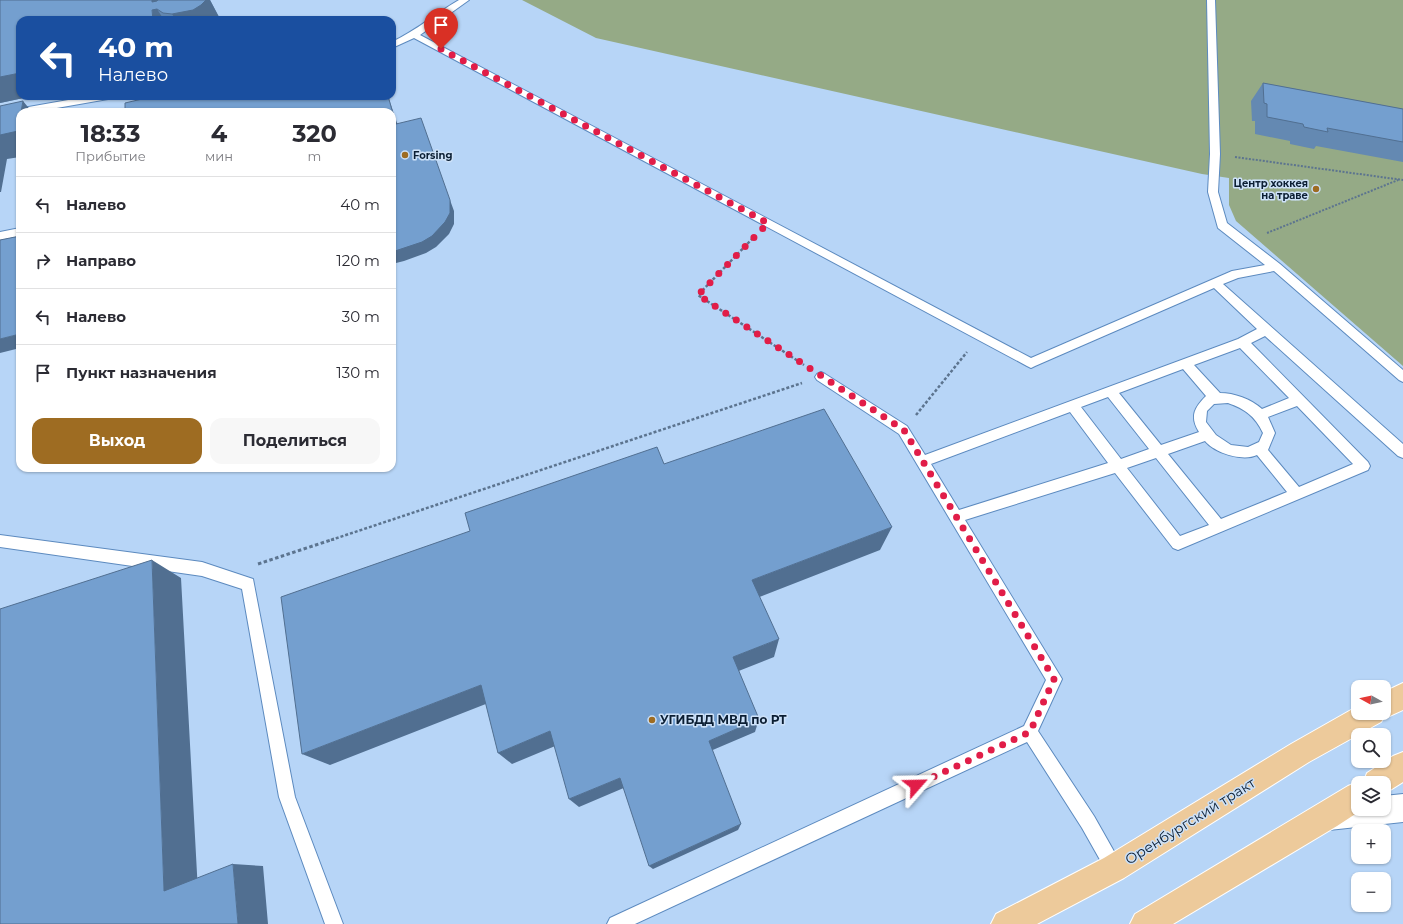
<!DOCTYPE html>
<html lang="ru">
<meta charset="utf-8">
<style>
:root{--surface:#fff;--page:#f7f7f7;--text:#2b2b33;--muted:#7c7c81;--line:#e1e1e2;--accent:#9e6c22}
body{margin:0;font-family:Montserrat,sans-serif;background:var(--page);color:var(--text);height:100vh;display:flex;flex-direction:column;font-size:15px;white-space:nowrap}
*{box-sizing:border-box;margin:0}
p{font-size:13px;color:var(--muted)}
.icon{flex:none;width:22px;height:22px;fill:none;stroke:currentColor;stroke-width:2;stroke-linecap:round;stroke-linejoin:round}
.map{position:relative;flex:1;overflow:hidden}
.panel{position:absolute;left:16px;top:108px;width:380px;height:364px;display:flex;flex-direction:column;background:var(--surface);border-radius:12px;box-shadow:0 1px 3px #0004}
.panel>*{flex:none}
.top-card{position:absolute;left:16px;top:16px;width:380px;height:84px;border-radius:12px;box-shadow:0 1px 3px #0004;background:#1a4fa0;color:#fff;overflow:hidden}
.needle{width:26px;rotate:278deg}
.buttons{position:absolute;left:1351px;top:680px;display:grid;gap:8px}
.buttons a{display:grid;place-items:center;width:40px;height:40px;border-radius:8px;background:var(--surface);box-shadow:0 1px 3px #0004;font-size:20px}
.pin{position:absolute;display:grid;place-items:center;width:34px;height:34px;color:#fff;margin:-41px -17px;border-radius:50% 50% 50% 0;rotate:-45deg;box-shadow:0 0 4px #0007}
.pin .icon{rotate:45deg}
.me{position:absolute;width:44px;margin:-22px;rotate:65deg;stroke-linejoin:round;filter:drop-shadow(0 0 3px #0008)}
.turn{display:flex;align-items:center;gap:14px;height:84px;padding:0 16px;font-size:18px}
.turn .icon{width:52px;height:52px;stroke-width:2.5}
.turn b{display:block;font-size:28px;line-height:34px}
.eta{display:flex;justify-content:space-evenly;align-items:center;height:68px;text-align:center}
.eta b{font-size:24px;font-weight:700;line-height:28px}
.action{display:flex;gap:8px;margin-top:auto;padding:8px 16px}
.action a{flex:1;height:46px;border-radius:12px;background:var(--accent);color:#fff;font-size:16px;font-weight:700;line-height:46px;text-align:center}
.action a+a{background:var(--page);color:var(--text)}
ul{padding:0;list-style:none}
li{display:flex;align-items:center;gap:12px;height:56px;padding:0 16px;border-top:1px solid var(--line)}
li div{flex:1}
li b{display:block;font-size:15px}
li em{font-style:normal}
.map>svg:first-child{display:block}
.green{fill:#95aa86}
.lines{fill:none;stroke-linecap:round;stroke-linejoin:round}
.service-casing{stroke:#5c8abf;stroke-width:2}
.tertiary-casing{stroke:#5c8abf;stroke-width:2}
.primary-casing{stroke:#fff;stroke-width:2}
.path-far2{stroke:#5c748f;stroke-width:2;stroke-dasharray:2 1.5;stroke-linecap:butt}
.path-far1{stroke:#5c748f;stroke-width:2.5;stroke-dasharray:3 2;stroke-linecap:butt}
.path{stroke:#5c748f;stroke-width:3;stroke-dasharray:3.5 2.5;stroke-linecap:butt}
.service{fill:#fff;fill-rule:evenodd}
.tertiary{fill:#fff;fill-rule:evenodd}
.primary{fill:#edca9b;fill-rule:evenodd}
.wall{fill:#6489b2}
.shaded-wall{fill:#516f91}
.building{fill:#749fcf;stroke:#516f91}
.route{stroke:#e11d48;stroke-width:7;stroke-dasharray:0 12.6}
.poi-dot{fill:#9e6c22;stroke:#cde1f8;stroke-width:1.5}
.labels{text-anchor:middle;stroke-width:3;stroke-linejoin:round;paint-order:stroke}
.far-poi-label{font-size:10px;font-weight:bold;fill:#0b1e33;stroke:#cde1f8;text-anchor:start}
.poi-label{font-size:12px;font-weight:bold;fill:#0b1e33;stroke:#cde1f8;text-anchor:start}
.near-street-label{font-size:14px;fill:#0b1e33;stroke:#cde1f8}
</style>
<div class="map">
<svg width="1403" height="924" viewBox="0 0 1403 924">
<rect width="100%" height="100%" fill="#b7d5f7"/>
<path class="green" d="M522,0H1403V366L1236,221L1229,205V178L1202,174L596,38Z"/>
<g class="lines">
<g class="service-casing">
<path id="service" d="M459,0H469L420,35L1031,358L1232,271L1265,265L1218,228L1208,192L1210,154L1207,0H1215L1220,154L1218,192L1227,223L1280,264L1403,370V382L1399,380L1274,271L1238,278L1223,284L1403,444V458L1398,456L1265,336L1251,343L1368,462L1370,466L1368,470L1178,550L1173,548L1115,473L965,520L1059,674L1062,679L1038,731L1094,816L1120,862L1122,868L1120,874L1114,876L1108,874L1082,828L1027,742L635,924H607L610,918L1024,726L1046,680L899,434L817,380L815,377L817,374L821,372L825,374L907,426L925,455L1238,339L1257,329L1214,288L1035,366L1031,368L1027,366L414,38L392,48V42C417,30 435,14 459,0ZM1240,348L1289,398L1262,409C1251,399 1234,393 1220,393L1194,365ZM1183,369L1206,396C1195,407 1189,416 1199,432L1161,445L1119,393ZM1108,397L1149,449L1121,459L1081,407ZM1228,403C1245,409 1255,416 1263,433L1259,442L1248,447L1231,445L1216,435L1206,422L1207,411L1214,404ZM1297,406L1353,464L1299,487L1268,450L1275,433L1268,417ZM1070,412L1108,463L959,510L931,464ZM1205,441C1215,453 1243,462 1257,455L1287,492L1221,519L1168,454ZM1156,458L1209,525L1180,536L1127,468Z
M91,96H113L108,99L34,112H20V115L0,118V112Z
M20,228V236L0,240V232Z
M0,535L202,562L253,579L295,797L343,924H325L279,797L242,589L202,576L0,547Z"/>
</g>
<g class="tertiary-casing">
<path id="tertiary" d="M1403,794V822L1329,830L1319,826L1315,816L1319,806L1329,802L1358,799V809H1384V796Z"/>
</g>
<g class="primary-casing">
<path id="primary" d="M1403,683V710L1383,719L1381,722L1309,762L1124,878L1037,924H991L996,914L1104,858L1291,744L1358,706V713H1384V692Z
M1403,752V782L1384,794V783H1363L1367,773L1393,756Z
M1358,782L1360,783H1358V809H1363L1337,826L1173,924H1130L1135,914L1348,786Z"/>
</g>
<path class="path-far2" d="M1235,157L1403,180
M1267,233L1398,180"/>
<path class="path-far1" d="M753,238L698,295L804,365
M916,415L967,352
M331,540L802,383"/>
<path class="path" d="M258,564L334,539"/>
<use href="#service" class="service"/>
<use href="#tertiary" class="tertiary"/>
<use href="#primary" class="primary"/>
</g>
<path class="wall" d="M0,0H210L219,17L218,20H20L33,96L0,103Z
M1263,83L1403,109V162L1316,146L1314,149L1290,144V141L1255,134V121H1252L1251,101Z"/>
<path class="shaded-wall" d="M152,0H164L157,9L164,20H153Z
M206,0H210L219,17L218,20H176L172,14Z
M20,73V96H33L0,103V77Z
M388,96L401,135L396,124Z
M23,101L32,112H21Z
M20,118V157L7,159L1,192H0V135Z
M450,200L454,211V224L449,234L436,247L426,253L404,261L392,264V252Z
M20,334V348L0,353V339Z
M892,527L880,550L749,601L752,580Z
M152,560L181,578L198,892L164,891Z
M779,639L774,657L731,674L733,657Z
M481,685L496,700L330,765L302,754Z
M759,719L755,732L708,752L709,741Z
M550,731L560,744L512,764L498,753Z
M620,778L626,787L579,807L569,799Z
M741,824L738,830L653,869L649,866Z
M233,864L263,866L268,924H238Z"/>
<path class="building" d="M0,0H152V2L157,1L158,0H206L201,5L193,10L172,14L163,13L157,9L152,10L153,20H20V73L0,77Z
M1263,83L1403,109V142L1327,128L1328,132L1304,127L1303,124L1267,117V104L1264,103Z
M155,96H388L396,124L421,118L450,200V213L445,222L432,236L422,242L392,252V112H125V103Z
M23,101L21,112H20V118L18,131L0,135V106Z
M20,236V334L0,339V240Z
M824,409L892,527L752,580L779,639L733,657L759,719L709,741L741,824L649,866L620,778L569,799L550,731L498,753L481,685L302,754L281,597L470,531L465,513L657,447L664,464Z
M152,560L164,891L233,864L238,924H0V609Z"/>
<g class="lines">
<path class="route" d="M441,49L768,223L698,295L904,430L1054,679L1030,732L916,785"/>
</g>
<g class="poi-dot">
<circle cx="405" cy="155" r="4"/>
<circle cx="1316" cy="189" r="4"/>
<circle cx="652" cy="720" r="4"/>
</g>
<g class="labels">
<g class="far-poi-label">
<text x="413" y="159">Forsing</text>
<text x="1308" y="187" text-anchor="end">Центр хоккея<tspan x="1308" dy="12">на траве</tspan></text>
</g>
<g class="poi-label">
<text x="660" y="724">УГИБДД МВД по РТ</text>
</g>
<g class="near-street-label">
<text transform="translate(1190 821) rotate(-32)" y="5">Оренбургский тракт</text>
</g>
</g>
</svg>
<div class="buttons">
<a><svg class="needle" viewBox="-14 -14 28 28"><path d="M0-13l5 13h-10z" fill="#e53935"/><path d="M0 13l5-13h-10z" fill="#7c7c81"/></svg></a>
<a><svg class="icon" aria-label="search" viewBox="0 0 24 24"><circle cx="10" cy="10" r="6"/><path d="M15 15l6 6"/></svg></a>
<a><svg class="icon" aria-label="layers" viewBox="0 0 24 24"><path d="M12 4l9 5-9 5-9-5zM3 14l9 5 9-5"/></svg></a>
<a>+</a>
<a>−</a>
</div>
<div class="pin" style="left:441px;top:49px;background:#d93025"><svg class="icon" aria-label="arrive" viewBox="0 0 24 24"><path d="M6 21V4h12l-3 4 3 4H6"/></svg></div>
<svg class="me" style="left:916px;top:785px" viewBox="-20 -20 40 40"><path d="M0-17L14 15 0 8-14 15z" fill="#e11d48" stroke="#fff" stroke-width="4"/></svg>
<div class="top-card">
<div class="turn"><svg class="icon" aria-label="left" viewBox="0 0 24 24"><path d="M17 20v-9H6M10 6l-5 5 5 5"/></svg><div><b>40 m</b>Налево</div></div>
</div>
<section class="panel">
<div class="eta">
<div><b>18:33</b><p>Прибытие</p></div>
<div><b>4</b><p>мин</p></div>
<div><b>320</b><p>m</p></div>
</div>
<ul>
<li><svg class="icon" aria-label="left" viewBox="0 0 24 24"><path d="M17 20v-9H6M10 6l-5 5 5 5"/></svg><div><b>Налево</b></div><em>40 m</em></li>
<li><svg class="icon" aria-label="right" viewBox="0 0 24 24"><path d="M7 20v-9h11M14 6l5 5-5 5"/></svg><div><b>Направо</b></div><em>120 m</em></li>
<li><svg class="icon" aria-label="left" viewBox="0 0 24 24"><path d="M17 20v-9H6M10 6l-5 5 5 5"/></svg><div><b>Налево</b></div><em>30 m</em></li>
<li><svg class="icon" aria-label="arrive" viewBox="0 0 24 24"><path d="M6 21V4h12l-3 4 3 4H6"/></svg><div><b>Пункт назначения</b></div><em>130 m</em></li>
</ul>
<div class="action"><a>Выход</a><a>Поделиться</a></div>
</section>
</div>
